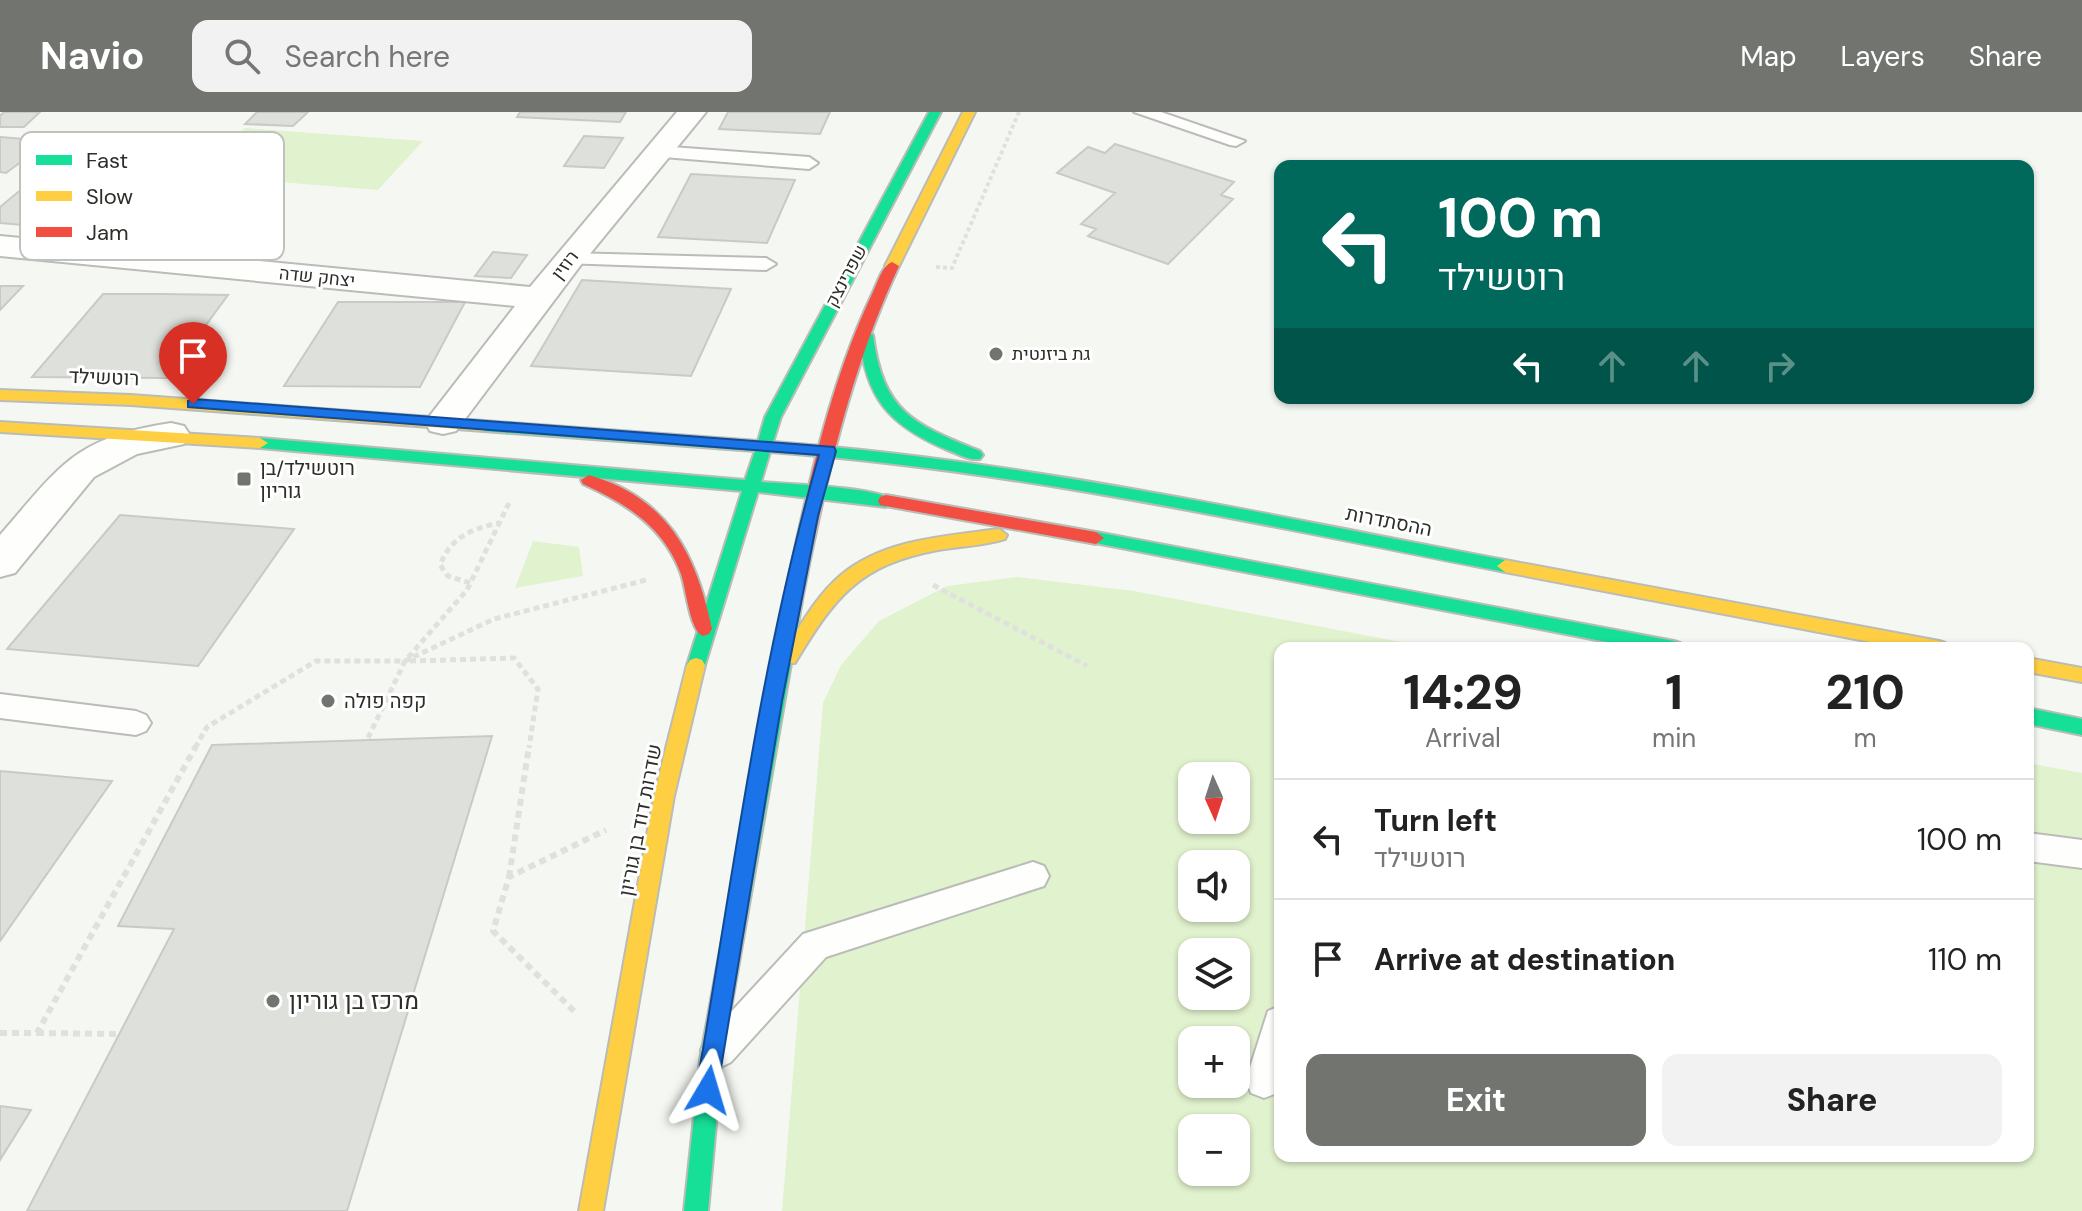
<!DOCTYPE html>
<meta charset="utf-8">
<style>
:root{--surface:#fff;--page:#f2f2f2;--text:#222;--muted:#767676;--line:#e0e0e0;--accent:#72756f}
body{margin:0;font-family:"DM Sans",Heebo,sans-serif;background:var(--page);color:var(--text);height:100vh;display:flex;flex-direction:column;font-size:30px;white-space:nowrap}
*{box-sizing:border-box;margin:0}
p{font-size:26px;color:var(--muted)}
.icon{flex:none;width:44px;height:44px;fill:none;stroke:currentColor;stroke-width:2;stroke-linecap:round;stroke-linejoin:round}
.map{position:relative;flex:1;overflow:hidden}
.details{position:absolute;left:1274px;top:530px;width:760px;height:520px;display:flex;flex-direction:column;background:var(--surface);border-radius:16px;box-shadow:0 2px 6px #0004}
.details>*{flex:none}
.top-card{position:absolute;left:1274px;top:48px;width:760px;height:244px;border-radius:16px;box-shadow:0 2px 6px #0004;background:#00695c;color:#fff;overflow:hidden}
.needle{width:52px;rotate:177deg}
.fabs{position:absolute;left:1178px;top:650px;display:grid;gap:16px}
.fabs a{display:grid;place-items:center;width:72px;height:72px;border-radius:16px;background:var(--surface);box-shadow:0 2px 6px #0004;font-size:40px}
.pin{position:absolute;display:grid;place-items:center;width:68px;height:68px;color:#fff;margin:-82px -34px;border-radius:50% 50% 50% 0;rotate:-45deg;box-shadow:0 0 8px #0007}
.pin .icon{rotate:45deg}
.me{position:absolute;width:88px;margin:-44px;rotate:7deg;stroke-linejoin:round;filter:drop-shadow(0 0 6px #0008)}
.turn{display:flex;align-items:center;gap:28px;height:168px;padding:0 32px;font-size:36px}
.turn .icon{width:104px;height:104px;stroke-width:2.5}
.turn b{display:block;font-size:56px;line-height:68px}
.lanes{display:flex;align-items:center;height:76px;padding:0 32px;background:#0003;justify-content:center;gap:40px;direction:ltr}
.lanes .off{opacity:.35}
.eta{display:flex;justify-content:space-evenly;align-items:center;height:136px;text-align:center}
.eta b{font-size:48px;font-weight:800;line-height:56px}
.cta{display:flex;gap:16px;margin-top:auto;padding:16px 32px}
.cta a{flex:1;height:92px;border-radius:16px;background:var(--accent);color:#fff;font-size:32px;font-weight:800;line-height:92px;text-align:center}
.cta a+a{background:var(--page);color:var(--text)}
ul{padding:0;list-style:none}
li{display:flex;align-items:center;gap:24px;height:120px;padding:0 32px;border-top:2px solid var(--line)}
li div{flex:1}
li b{display:block;font-size:30px}
li em{font-style:normal}
header{display:flex;align-items:center;gap:48px;box-sizing:border-box;height:112px;padding:0 40px;background:var(--accent);color:#fff}
header strong{font-size:38px}
nav{display:flex;gap:44px;margin-inline-start:auto;font-size:28px}
.search{width:560px;height:72px;background:var(--page);display:flex;align-items:center;gap:20px;box-sizing:border-box;padding:0 28px;border-radius:16px;color:var(--muted);font-size:30px}
.map>svg:first-child{display:block}
.green{fill:#e1f2ce;fill-rule:evenodd}
.building{fill:#dee0db;stroke:#c8cbc5;stroke-width:2}
.lines{fill:none;stroke-linecap:round;stroke-linejoin:round}
.lane-casing{stroke:#babcb7;stroke-width:4}
.street-casing{stroke:#babcb7;stroke-width:4}
.fast-casing{stroke:#babcb7;stroke-width:4}
.slow-casing{stroke:#babcb7;stroke-width:4}
.jam-casing{stroke:#babcb7;stroke-width:4}
.path-far2{stroke:#e0e0de;stroke-width:4;stroke-dasharray:4 3;stroke-linecap:butt}
.path-far1{stroke:#e0e0de;stroke-width:5;stroke-dasharray:6 4;stroke-linecap:butt}
.path{stroke:#e0e0de;stroke-width:6;stroke-dasharray:7 5;stroke-linecap:butt}
.lane{fill:#fefefd;fill-rule:evenodd}
.street{fill:#fefefd;fill-rule:evenodd}
.fast{fill:#16e098;fill-rule:evenodd}
.slow{fill:#ffcf43;fill-rule:evenodd}
.jam{fill:#f24e42;fill-rule:evenodd}
.route{fill:#1a73e8;stroke:#114b97;stroke-width:2}
.poi-dot{fill:#72756f;stroke:#fff;stroke-width:3}
.labels{text-anchor:middle;stroke-width:6;stroke-linejoin:round;paint-order:stroke}
.far-street-label{font-size:18px;fill:#2c2e29;stroke:#fff}
.far-poi-label{font-size:18px;fill:#2c2e29;stroke:#fff;text-anchor:start}
.street-label{font-size:20px;fill:#2c2e29;stroke:#fff}
.poi-label{font-size:20px;fill:#2c2e29;stroke:#fff;text-anchor:start}
.near-poi-label{font-size:24px;fill:#2c2e29;stroke:#fff;text-anchor:start}
.key{fill:#fff;stroke:#c0c0bf;stroke-width:2}
.key-label{font-size:22px;fill:#2c2e29}
</style>
<header>
<strong>Navio</strong>
<div class="search"><svg class="icon" aria-label="search" viewBox="0 0 24 24"><circle cx="10" cy="10" r="6"/><path d="M15 15l6 6"/></svg>Search here</div>
<nav><a>Map</a><a>Layers</a><a>Share</a></nav>
</header>
<div class="map">
<svg width="2082" height="1099" viewBox="0 0 2082 1099">
<rect width="100%" height="100%" fill="#f5f8f2"/>
<path class="green" d="M245,16L423,29L378,78L193,63Z
M533,429L579,435L583,464L515,476Z
M1017,465L1134,479L1432,536H1280V1044H2028V651L2082,661V1099H782L823,591L841,553L879,509L947,474ZM1192,664H1236V708H1192ZM1192,752H1236V796H1192ZM1192,840H1236V884H1192ZM1192,928H1236V972H1192ZM1192,1016H1236V1060H1192Z"/>
<path class="building" d="M4,0H40L24,15H0V4Z
M257,0H308L293,14L245,12Z
M520,0H626L620,10L517,5Z
M728,0H830L820,22L719,17Z
M584,24L623,26L604,56L564,54Z
M0,25L49,29L6,61L0,60Z
M1115,32L1234,70L1221,83L1233,87L1168,152L1088,124L1096,117L1081,112L1115,81L1057,61L1088,35L1105,41Z
M691,62L795,68L767,131L658,125Z
M23,76L133,85L94,119L0,111V95Z
M493,140L527,143L511,166L475,164Z
M582,168L731,177L691,264L531,254Z
M0,174H23L0,198Z
M103,182H163L228,183L167,266L32,265Z
M338,190H465L420,275L284,274Z
M120,403L294,417L198,554L7,537Z
M492,624L347,1099H27L174,817L118,814L212,633Z
M0,659L112,669L0,829Z
M0,994L31,998L0,1048Z"/>
<g class="lines">
<g class="lane-casing">
<path id="lane" d="M1134,0H1161L1245,29L1236,34L1230,33Z
M658,34L809,45L818,51L809,57L651,44V36Z
M569,141L766,146L776,152L766,158L562,151L559,147Z
M0,582L136,599L146,603L151,611L146,619L136,623L0,606Z
M2028,721L2082,728V756L2028,749Z
M1033,750L1044,754L1049,764L1044,774L826,845L731,950L719,956L707,950L701,938L707,926L803,822Z
M1280,894V973L1277,981L1264,986L1251,981L1246,968L1268,899Z"/>
</g>
<g class="street-casing">
<path id="street" d="M677,0H706L580,154L456,319L443,322L430,319L425,310L515,194L0,144V124L530,175Z
M171,311L184,314L190,323L184,332L137,342L94,365L15,461L0,465V423C61,353 74,326 171,311Z"/>
</g>
<g class="fast-casing">
<path id="fast" d="M929,0H941L781,305L773,330C1020,348 1263,402 1505,448L1513,454L1511,458L1505,460C1262,413 1018,358 770,340L761,370C785,372 881,375 894,389L886,395L758,380L705,553L702,558H690L687,553L742,379L260,336L252,331L260,326L745,368L755,339L484,319L476,314L484,309L758,329L765,305Z
M866,219L873,223C883,300 913,312 980,339L983,343L980,347C969,349 956,341 945,337C887,312 866,285 859,223Z
M1096,420L1674,529L1680,531L1683,536H1638L1090,430L1088,426Z
M794,477L803,483L722,948L708,1099H684L700,948L785,483Z
M2028,596L2082,607V623L2028,612Z"/>
</g>
<g class="slow-casing">
<path id="slow" d="M963,0H975L899,154L892,158L887,157L885,154Z
M0,278L131,283L484,309L492,314L484,319L131,293L0,288Z
M0,310L260,326L268,331L260,336L0,320Z
M999,417L1007,423L1005,427C983,434 960,434 938,438C858,453 835,485 795,551H783L780,546L783,541C800,514 817,483 841,463C884,427 947,424 999,417Z
M1505,448L1939,529L1945,531L1948,536H1902L1505,460L1497,454Z
M696,546L702,548L705,553L674,684L603,1099H579L654,684L687,553L690,548Z
M2028,546L2082,556V570L2028,560Z"/>
</g>
<g class="jam-casing">
<path id="jam" d="M892,150L899,154C850,259 825,370 803,483L794,489L785,483C807,380 828,275 873,180C878,170 882,154 892,150Z
M589,363C668,386 696,442 712,517L709,522L703,524C690,520 686,476 681,462C664,415 627,392 583,372L581,368Z
M886,383L1096,420L1104,426L1096,432L880,393L878,389L880,385Z"/>
</g>
<path class="path-far2" d="M936,155L952,156L1019,0"/>
<path class="path-far1" d="M509,391L467,478L405,549L494,507L646,468
M470,471L448,464L440,453C451,425 471,417 499,411
M933,473L1087,554
M410,549L514,546L538,577L529,636
M195,636L207,615L316,549H405L367,628"/>
<path class="path" d="M509,765L529,634
M574,899L493,819L509,765L606,718
M0,921H37L196,634
M37,921L120,922"/>
<use href="#lane" class="lane"/>
<use href="#street" class="street"/>
<use href="#fast" class="fast"/>
<use href="#slow" class="slow"/>
<use href="#jam" class="jam"/>
</g>
<path class="route" d="M193,287L834,335L836,339L818,404L782,589L716,986L708,990L699,986L696,978C733,767 759,550 819,343L188,295V289Z"/>
<g class="poi-dot">
<circle cx="996" cy="242" r="8"/>
<rect x="236" y="359" width="16" height="16" rx="4"/>
<circle cx="328" cy="589" r="8"/>
<circle cx="273" cy="889" r="8"/>
</g>
<g class="labels">
<g class="far-street-label">
<text transform="translate(565 153) rotate(-52)" y="6">רוזין</text>
<text transform="translate(846 164) rotate(-62)" y="6">שפרינצק</text>
<text transform="translate(317 165) rotate(6)" y="6">יצחק שדה</text>
</g>
<g class="far-poi-label">
<text x="1012" y="248">גת ביזנטית</text>
</g>
<g class="street-label">
<text transform="translate(104 265) rotate(2)" y="7">רוטשילד</text>
<text transform="translate(1389 409) rotate(11)" y="7">ההסתדרות</text>
<text transform="translate(640 708) rotate(-79)" y="7">שדרות דוד בן גוריון</text>
</g>
<g class="poi-label">
<text x="260" y="363">רוטשילד/בן<tspan x="260" dy="23">גוריון</tspan></text>
<text x="344" y="596">קפה פולה</text>
</g>
<g class="near-poi-label">
<text x="289" y="897">מרכז בן גוריון</text>
</g>
</g>
<rect x="20" y="20" width="264" height="128" rx="12" class="key"/>
<rect x="36" y="43" width="36" height="10" fill="#16e098"/>
<rect x="36" y="79" width="36" height="10" fill="#ffcf43"/>
<rect x="36" y="115" width="36" height="10" fill="#f24e42"/>
<g class="key-label">
<text x="86" y="56">Fast</text>
<text x="86" y="92">Slow</text>
<text x="86" y="128">Jam</text>
</g>
</svg>
<div class="fabs">
<a><svg class="needle" viewBox="-14 -14 28 28"><path d="M0-13l5 13h-10z" fill="#e53935"/><path d="M0 13l5-13h-10z" fill="#767676"/></svg></a>
<a><svg class="icon" aria-label="sound" viewBox="0 0 24 24"><path d="M4 9h4l5-4v14l-5-4H4zM17 9q2 3 0 6"/></svg></a>
<a><svg class="icon" aria-label="layers" viewBox="0 0 24 24"><path d="M12 4l9 5-9 5-9-5zM3 14l9 5 9-5"/></svg></a>
<a>+</a>
<a>−</a>
</div>
<div class="pin" style="left:193px;top:292px;background:#d93025"><svg class="icon" aria-label="arrive" viewBox="0 0 24 24"><path d="M6 21V4h12l-3 4 3 4H6"/></svg></div>
<svg class="me" style="left:708px;top:978px" viewBox="-20 -20 40 40"><path d="M0-17L14 15 0 8-14 15z" fill="#1a73e8" stroke="#fff" stroke-width="4"/></svg>
<div class="top-card">
<div class="turn"><svg class="icon" aria-label="left" viewBox="0 0 24 24"><path d="M17 20v-9H6M10 6l-5 5 5 5"/></svg><div><b>100 m</b>רוטשילד</div></div>
<div class="lanes"><svg class="icon" aria-label="left" viewBox="0 0 24 24"><path d="M17 20v-9H6M10 6l-5 5 5 5"/></svg><svg class="icon off" aria-label="ahead" viewBox="0 0 24 24"><path d="M12 20V5M6 11l6-6 6 6"/></svg><svg class="icon off" aria-label="ahead" viewBox="0 0 24 24"><path d="M12 20V5M6 11l6-6 6 6"/></svg><svg class="icon off" aria-label="right" viewBox="0 0 24 24"><path d="M7 20v-9h11M14 6l5 5-5 5"/></svg></div>
</div>
<section class="details">
<div class="eta">
<div><b>14:29</b><p>Arrival</p></div>
<div><b>1</b><p>min</p></div>
<div><b>210</b><p>m</p></div>
</div>
<ul>
<li><svg class="icon" aria-label="left" viewBox="0 0 24 24"><path d="M17 20v-9H6M10 6l-5 5 5 5"/></svg><div><b>Turn left</b><p>רוטשילד</p></div><em>100 m</em></li>
<li><svg class="icon" aria-label="arrive" viewBox="0 0 24 24"><path d="M6 21V4h12l-3 4 3 4H6"/></svg><div><b>Arrive at destination</b></div><em>110 m</em></li>
</ul>
<div class="cta"><a>Exit</a><a>Share</a></div>
</section>
</div>
